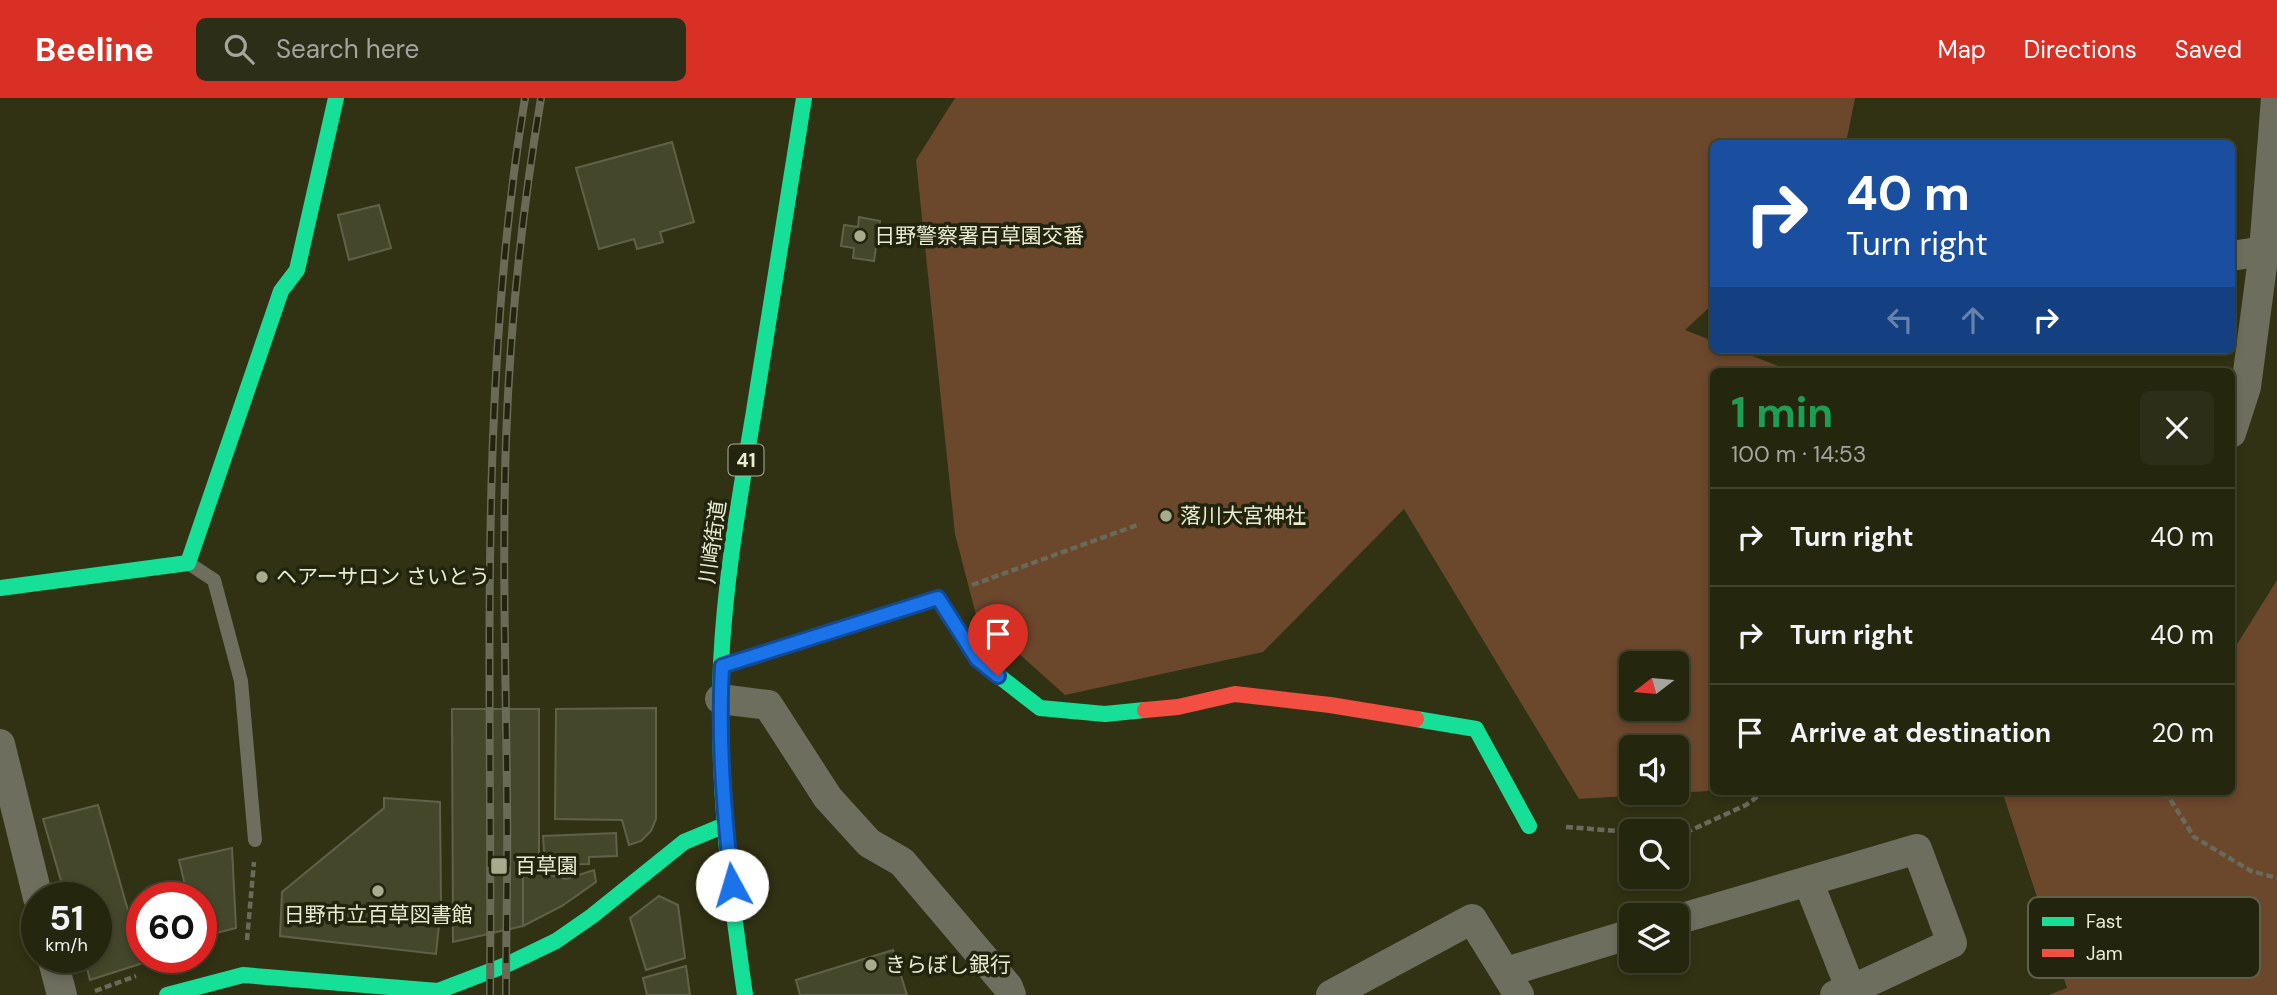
<!DOCTYPE html>
<meta charset="utf-8">
<style>
:root{--surface:#25260e;--page:#2d2e17;--text:#f1f3f6;--muted:#a3a59e;--line:#42432e;--accent:#d93025}
body{margin:0;font-family:"DM Sans","Noto Sans JP",sans-serif;background:var(--page);color:var(--text);height:100vh;display:flex;flex-direction:column;font-size:26px;white-space:nowrap}
*{box-sizing:border-box;margin:0}
p{font-size:23px;color:var(--muted)}
.icon{flex:none;width:38px;height:38px;fill:none;stroke:currentColor;stroke-width:2;stroke-linecap:round;stroke-linejoin:round}
.map{position:relative;flex:1;overflow:hidden}
.sheet{position:absolute;left:1710px;top:270px;width:525px;height:427px;display:flex;flex-direction:column;background:var(--surface);border-radius:10px;box-shadow:0 4px 10px #0003,0 0 0 2px var(--line)}
.sheet>*{flex:none}
.hud{position:absolute;left:1710px;top:42px;width:525px;height:214px;border-radius:10px;box-shadow:0 4px 10px #0003,0 0 0 2px var(--line);background:#1a4fa0;color:#fff;overflow:hidden}
.needle{width:46px;rotate:254deg}
.buttons{position:absolute;left:1619px;top:553px;display:grid;gap:14px}
.buttons a{display:grid;place-items:center;width:70px;height:70px;border-radius:10px;background:var(--surface);box-shadow:0 4px 10px #0003,0 0 0 2px var(--line);font-size:35px}
.speed{position:absolute;left:21px;top:784px;display:flex;gap:14px;font-size:35px;font-weight:700;text-align:center}
.speed>*{display:grid;place-content:center;width:91px;height:91px;border-radius:50%;background:var(--surface);box-shadow:0 4px 10px #0003,0 0 0 2px var(--line);line-height:1}
.speed small{font-size:18px;font-weight:400}
.speed .limit{border:10px solid #d22;background:#fff;color:#111}
.pin{position:absolute;display:grid;place-items:center;width:60px;height:60px;color:#fff;margin:-72px -30px;border-radius:50% 50% 50% 0;rotate:-45deg;box-shadow:0 0 7px #0007}
.pin .icon{rotate:45deg}
.me{position:absolute;width:77px;margin:-38px;rotate:354deg;stroke-linejoin:round;filter:drop-shadow(0 0 5px #0008)}
.turn{display:flex;align-items:center;gap:24px;height:147px;padding:0 21px;font-size:32px}
.turn .icon{width:91px;height:91px;stroke-width:2.5}
.turn b{display:block;font-size:49px;line-height:60px}
.lanes{display:flex;align-items:center;height:66px;padding:0 21px;background:#0003;justify-content:center;gap:35px;direction:ltr}
.lanes .off{opacity:.35}
.round{display:grid;place-items:center;flex:none;width:74px;height:74px;border-radius:10px;background:var(--page)}
.overview{display:flex;align-items:center;justify-content:space-between;height:119px;padding:0 21px}
h1{font-size:42px;font-weight:700;line-height:52px;color:#1e9e55}
ul{padding:0;list-style:none}
li{display:flex;align-items:center;gap:21px;height:98px;padding:0 21px;border-top:2px solid var(--line)}
li div{flex:1}
li b{display:block;font-size:26px}
li em{font-style:normal}
header{display:flex;align-items:center;gap:42px;box-sizing:border-box;height:98px;padding:0 35px;background:var(--accent);color:#fff}
header strong{font-size:33px}
nav{display:flex;gap:38px;margin-inline-start:auto;font-size:24px}
.search{width:490px;height:63px;background:var(--page);display:flex;align-items:center;gap:18px;box-sizing:border-box;padding:0 24px;border-radius:10px;color:var(--muted);font-size:26px}
.map>svg:first-child{display:block}
.green{fill:#6b472c;fill-rule:evenodd}
.building{fill:#45472a;stroke:#606149;stroke-width:2}
.lines{fill:none;stroke-linecap:round;stroke-linejoin:round}
.path{stroke:#696a59;stroke-width:4.5;stroke-dasharray:7 3.5;stroke-linecap:butt}
.lane{stroke:#6d6e5e;stroke-width:14}
.street{stroke:#6d6e5e;stroke-width:30}
.fast{stroke:#16e098;stroke-width:16}
.jam{stroke:#f24e42;stroke-width:16}
.rail-casing{stroke:#6a6b56;stroke-width:8}
.rail{stroke:#23240e;stroke-width:5;stroke-dasharray:16;stroke-linecap:butt}
.route-casing{stroke:#114b97;stroke-width:18}
.route{stroke:#1a73e8;stroke-width:12}
.poi-dot{fill:#a9ab8e;stroke:#23240e;stroke-width:2.5}
.labels{text-anchor:middle;stroke-width:7;stroke-linejoin:round;paint-order:stroke}
.shield{fill:#23240e;stroke:#aeb096;stroke-width:2}
.shield-label{font-size:19px;font-weight:bold;fill:#e9ecd0}
.poi-label{font-size:21px;fill:#e9ecd0;stroke:#23240e;text-anchor:start}
.street-label{font-size:21px;fill:#e9ecd0;stroke:#23240e}
.key{fill:#23240e;stroke:#5e6048;stroke-width:2}
.key-label{font-size:19px;fill:#e9ecd0}
</style>
<header>
<strong>Beeline</strong>
<div class="search"><svg class="icon" aria-label="search" viewBox="0 0 24 24"><circle cx="10" cy="10" r="6"/><path d="M15 15l6 6"/></svg>Search here</div>
<nav><a>Map</a><a>Directions</a><a>Saved</a></nav>
</header>
<div class="map">
<svg width="2277" height="897" viewBox="0 0 2277 897">
<rect width="100%" height="100%" fill="#313213"/>
<path class="green" d="M955,0H1855L1846,45L1713,46V206L1685,232L1713,243V252H1737L1791,273H1713V689L1707,693L1579,701L1404,411L1263,554L1065,597L976,517L955,436L916,62ZM1631,565H1676V611H1631ZM1631,649H1676V695H1631Z
M2277,482V897H2048L2067,890L2002,693H2231V556Z"/>
<path class="building" d="M672,44L694,124L660,134L663,144L637,151L634,141L599,151L576,70Z
M379,107L391,150L349,162L338,117Z
M859,119L880,123L874,163L853,160L854,150L841,148L844,127L858,129Z
M656,610V721L651,733L641,743L629,747L622,722L555,721L556,611Z
M452,611H539V774H523V828L453,844Z
M384,700L440,704L441,807L436,856L280,838L282,794L384,710Z
M98,707L143,865L90,882L84,859H96V800H66L43,721Z
M616,735L617,758L589,759V766L545,767L543,738Z
M232,750L236,830L201,839V800H188L179,762Z
M594,772L596,784L562,808L523,828V774H539L566,781Z
M659,798L678,807L685,860L646,872L630,820Z
M893,852L907,897H800L796,882Z
M686,868L690,897H647L643,880Z"/>
<g class="lines">
<path class="path" d="M972,487L1140,426
M2165,693L2194,739L2251,773L2277,780
M1566,729L1631,734
M1676,739L1746,707L1765,693
M247,842L254,764
M95,893L136,878"/>
<path class="lane" d="M188,465L214,482L241,583L255,742"/>
<path class="street" d="M2231,158L2264,153
M2231,335L2246,289L2264,153L2276,0
M720,601L768,607L828,700L869,745L902,764L1008,889L1011,897
M0,646L38,800
M1808,783L1851,892
M1676,822L1917,751L1952,845L1851,892L1835,897
M52,859L62,897
M1506,874L1631,836
M1331,897L1472,821L1519,897"/>
<path class="fast" d="M0,490L188,465L281,193L297,172L336,0
M722,568L938,500L977,561L1040,610L1105,616L1145,612
M1416,621L1476,631L1529,728
M167,897L243,877L438,893L506,867L556,843L592,818L684,744L725,727
M745,897C729,787 716,676 721,565C725,480 740,397 754,313C771,209 787,104 804,0"/>
<path class="jam" d="M1145,612L1178,609L1235,596L1330,607L1416,621"/>
<g class="rail-casing">
<path id="rail" d="M490,897C493,598 476,296 525,0
M506,897C506,832 508,767 507,701C506,581 502,462 506,342C510,227 522,113 541,0"/>
</g>
<use href="#rail" class="rail"/>
</g>
<g class="lines">
<g class="route-casing">
<path id="route" d="M732,787C724,714 718,642 722,568L938,500L977,561L998,578"/>
</g>
<use href="#route" class="route"/>
</g>
<g class="poi-dot">
<circle cx="860" cy="138" r="7"/>
<circle cx="1166" cy="418" r="7"/>
<circle cx="262" cy="479" r="7"/>
<rect x="490" y="759" width="18" height="18" rx="3.5"/>
<circle cx="378" cy="793" r="7"/>
<circle cx="871" cy="867" r="7"/>
</g>
<g class="labels">
<rect class="shield" x="728.5" y="346.5" width="35" height="31" rx="5"/>
<g class="shield-label">
<text x="746" y="369">41</text>
</g>
<g class="poi-label">
<text x="874" y="145">日野警察署百草園交番</text>
<text x="1180" y="425">落川大宮神社</text>
<text x="276" y="486">ヘアーサロン さいとう</text>
<text x="515" y="775">百草園</text>
<text x="378" y="824" text-anchor="middle">日野市立百草図書館</text>
<text x="885" y="874">きらぼし銀行</text>
</g>
<g class="street-label">
<text transform="translate(713 444) rotate(-82)" y="7">川崎街道</text>
</g>
</g>
<rect x="2028" y="799" width="232" height="81" rx="10" class="key"/>
<rect x="2042" y="819" width="32" height="9" fill="#16e098"/>
<rect x="2042" y="851" width="32" height="8" fill="#f24e42"/>
<g class="key-label">
<text x="2086" y="830">Fast</text>
<text x="2086" y="862">Jam</text>
</g>
</svg>
<div class="buttons">
<a><svg class="needle" viewBox="-14 -14 28 28"><path d="M0-13l5 13h-10z" fill="#e53935"/><path d="M0 13l5-13h-10z" fill="#a3a59e"/></svg></a>
<a><svg class="icon" aria-label="sound" viewBox="0 0 24 24"><path d="M4 9h4l5-4v14l-5-4H4zM17 9q2 3 0 6"/></svg></a>
<a><svg class="icon" aria-label="search" viewBox="0 0 24 24"><circle cx="10" cy="10" r="6"/><path d="M15 15l6 6"/></svg></a>
<a><svg class="icon" aria-label="layers" viewBox="0 0 24 24"><path d="M12 4l9 5-9 5-9-5zM3 14l9 5 9-5"/></svg></a>
</div>
<div class="speed"><div>51<small>km/h</small></div><div class="limit">60</div></div>
<div class="pin" style="left:998px;top:578px;background:#d93025"><svg class="icon" aria-label="arrive" viewBox="0 0 24 24"><path d="M6 21V4h12l-3 4 3 4H6"/></svg></div>
<svg class="me" style="left:732px;top:787px" viewBox="-20 -20 40 40"><circle r="19" fill="#fff"/><path d="M0-13L10 11 0 6-10 11z" fill="#1a73e8"/></svg>
<div class="hud">
<div class="turn"><svg class="icon" aria-label="right" viewBox="0 0 24 24"><path d="M7 20v-9h11M14 6l5 5-5 5"/></svg><div><b>40 m</b>Turn right</div></div>
<div class="lanes"><svg class="icon off" aria-label="left" viewBox="0 0 24 24"><path d="M17 20v-9H6M10 6l-5 5 5 5"/></svg><svg class="icon off" aria-label="ahead" viewBox="0 0 24 24"><path d="M12 20V5M6 11l6-6 6 6"/></svg><svg class="icon" aria-label="right" viewBox="0 0 24 24"><path d="M7 20v-9h11M14 6l5 5-5 5"/></svg></div>
</div>
<section class="sheet">
<div class="overview"><div><h1>1 min</h1><p>100 m · 14:53</p></div><a class="round"><svg class="icon" aria-label="close" viewBox="0 0 24 24"><path d="M6 6l12 12M18 6L6 18"/></svg></a></div>
<ul>
<li><svg class="icon" aria-label="right" viewBox="0 0 24 24"><path d="M7 20v-9h11M14 6l5 5-5 5"/></svg><div><b>Turn right</b></div><em>40 m</em></li>
<li><svg class="icon" aria-label="right" viewBox="0 0 24 24"><path d="M7 20v-9h11M14 6l5 5-5 5"/></svg><div><b>Turn right</b></div><em>40 m</em></li>
<li><svg class="icon" aria-label="arrive" viewBox="0 0 24 24"><path d="M6 21V4h12l-3 4 3 4H6"/></svg><div><b>Arrive at destination</b></div><em>20 m</em></li>
</ul>
</section>
</div>
